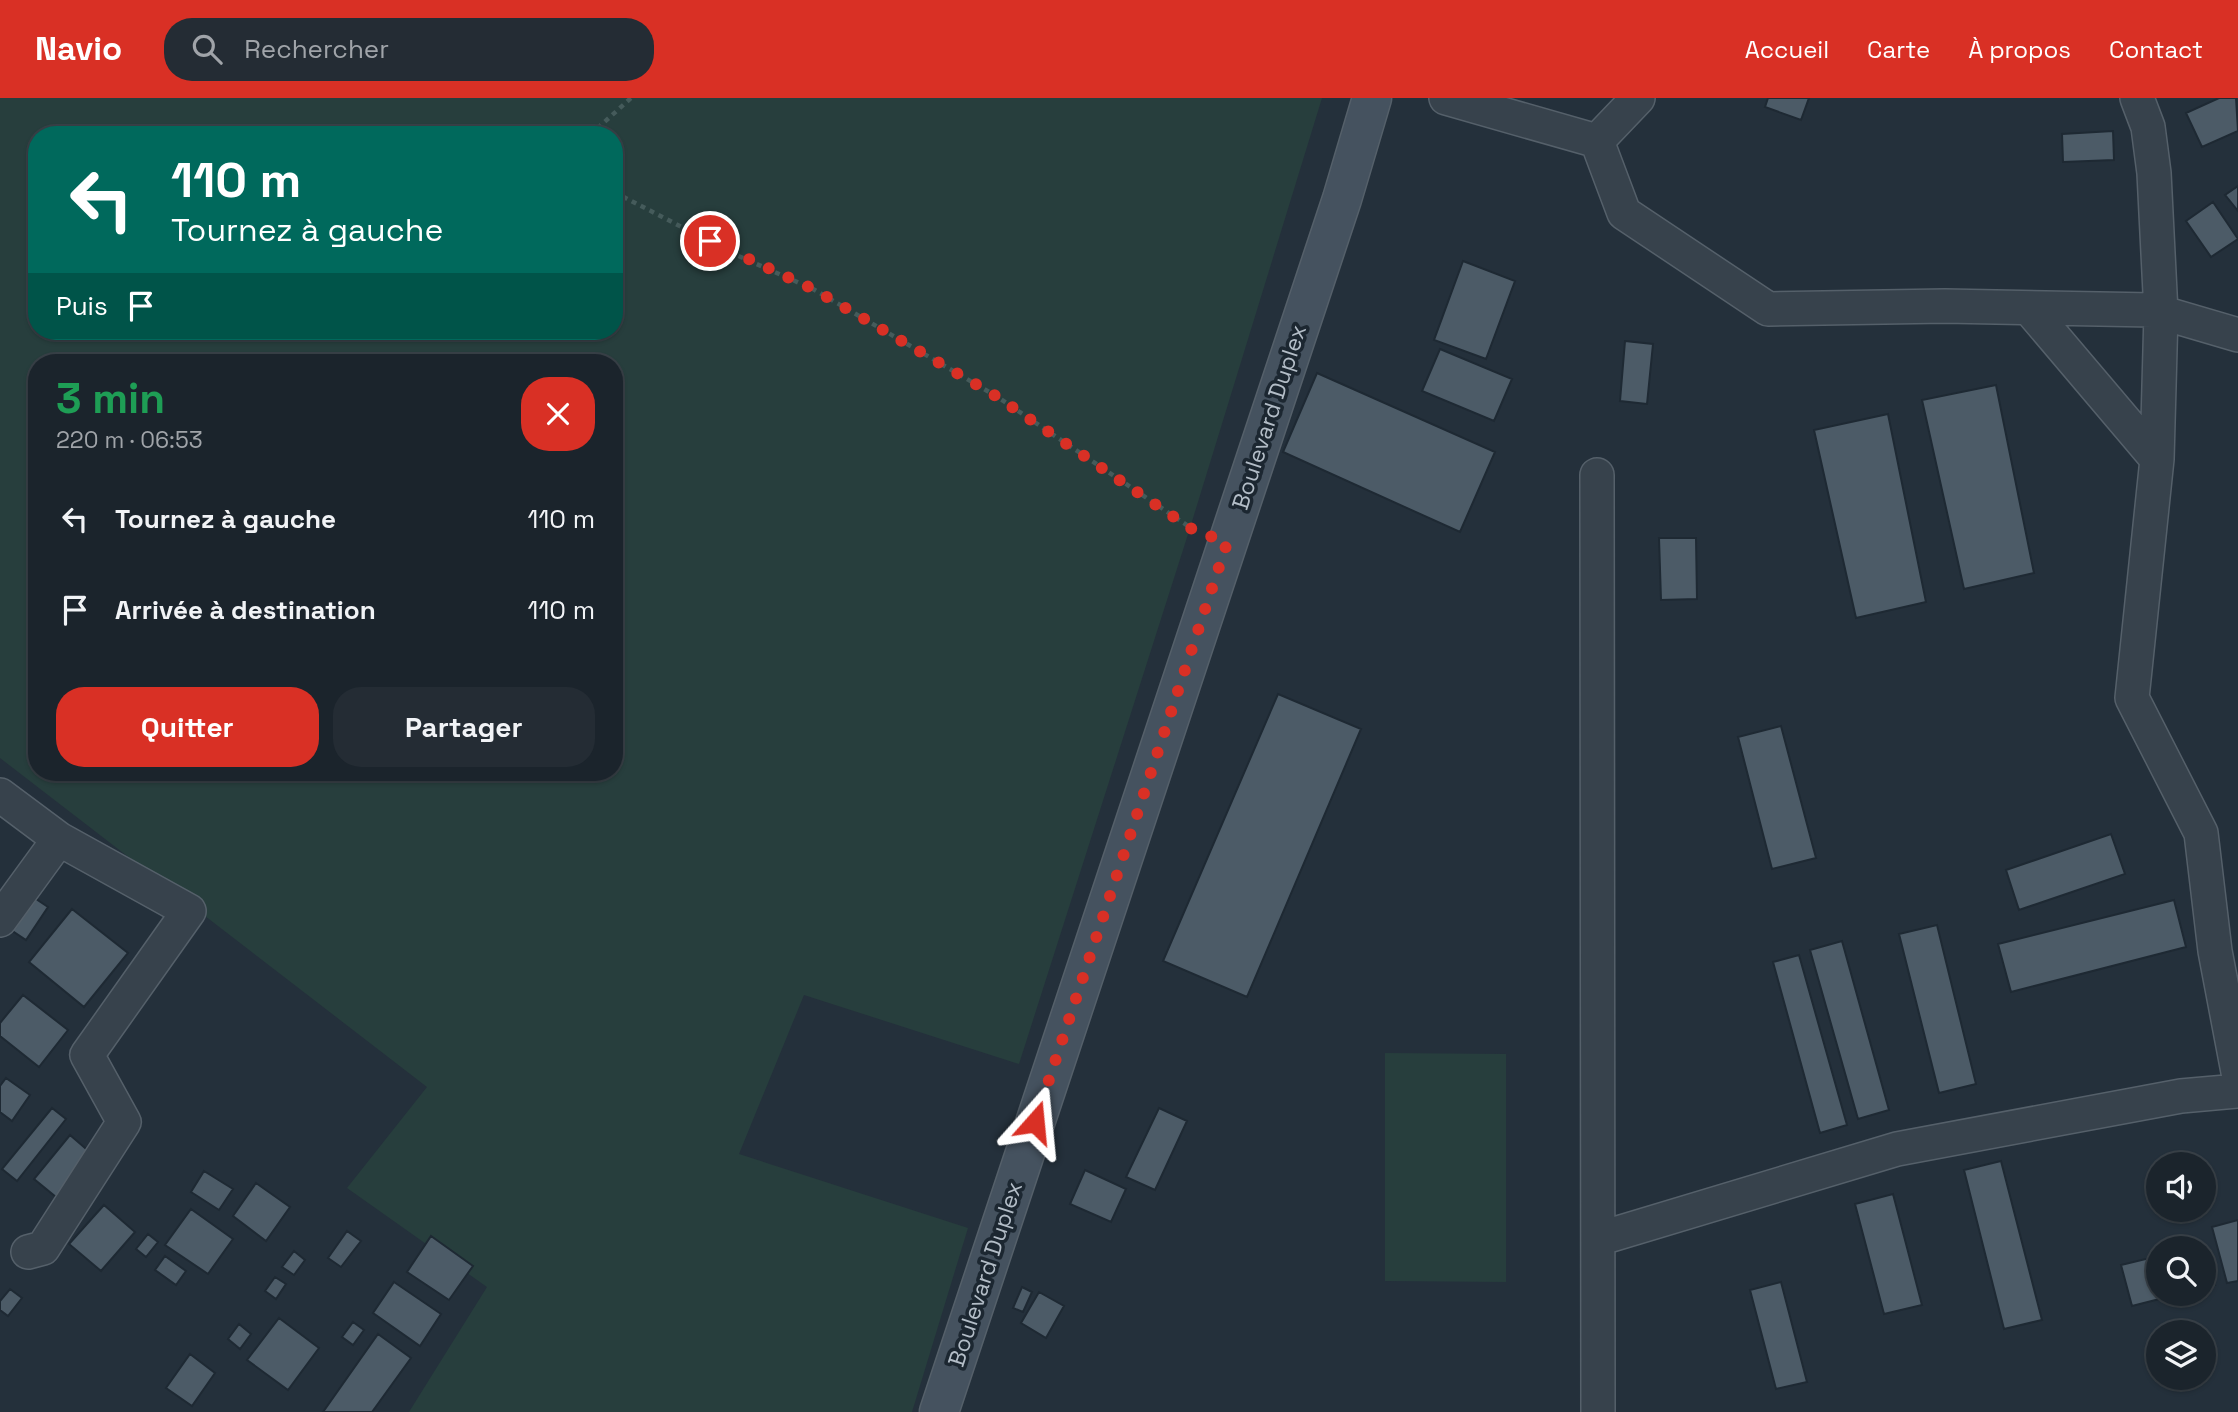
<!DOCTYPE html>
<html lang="fr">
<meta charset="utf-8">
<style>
:root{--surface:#1b242c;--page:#242c34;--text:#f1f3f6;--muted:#a0a4a9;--line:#394148;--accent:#d93025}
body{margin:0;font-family:"Space Grotesk",sans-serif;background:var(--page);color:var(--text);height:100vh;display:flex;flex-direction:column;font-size:26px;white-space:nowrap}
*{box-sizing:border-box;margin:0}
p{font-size:23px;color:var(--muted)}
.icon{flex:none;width:38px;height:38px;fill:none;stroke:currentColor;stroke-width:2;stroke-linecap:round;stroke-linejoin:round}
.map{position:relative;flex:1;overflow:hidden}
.details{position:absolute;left:28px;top:256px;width:595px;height:427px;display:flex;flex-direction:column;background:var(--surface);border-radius:28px;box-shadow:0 2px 5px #0004,0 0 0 2px var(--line)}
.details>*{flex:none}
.top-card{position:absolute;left:28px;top:28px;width:595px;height:214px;border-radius:28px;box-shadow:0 2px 5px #0004,0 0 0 2px var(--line);background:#00695c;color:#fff;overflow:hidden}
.tools{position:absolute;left:2146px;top:1054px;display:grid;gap:14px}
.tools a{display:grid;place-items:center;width:70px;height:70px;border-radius:50%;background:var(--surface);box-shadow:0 2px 5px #0004,0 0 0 2px var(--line);font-size:35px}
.pin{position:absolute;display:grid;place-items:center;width:60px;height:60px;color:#fff;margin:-30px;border:4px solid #fff;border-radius:50%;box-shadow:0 2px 7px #0007}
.me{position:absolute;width:77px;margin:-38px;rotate:18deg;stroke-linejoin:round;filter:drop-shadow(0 0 5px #0008)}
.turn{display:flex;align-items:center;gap:24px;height:147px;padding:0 28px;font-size:32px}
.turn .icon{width:91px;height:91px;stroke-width:2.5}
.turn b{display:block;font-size:49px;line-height:60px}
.then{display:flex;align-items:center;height:66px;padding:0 28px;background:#0003;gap:14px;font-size:26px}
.round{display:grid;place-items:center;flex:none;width:74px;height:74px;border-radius:28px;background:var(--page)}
.summary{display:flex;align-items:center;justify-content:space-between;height:119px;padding:0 28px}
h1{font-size:42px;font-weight:800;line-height:52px;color:#1e9e55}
.cta{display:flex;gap:14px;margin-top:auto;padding:14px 28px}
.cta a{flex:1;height:80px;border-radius:28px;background:var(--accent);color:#fff;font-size:28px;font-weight:800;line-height:80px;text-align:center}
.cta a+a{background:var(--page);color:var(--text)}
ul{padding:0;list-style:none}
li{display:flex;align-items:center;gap:21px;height:91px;padding:0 28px}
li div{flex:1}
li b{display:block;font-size:26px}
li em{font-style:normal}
header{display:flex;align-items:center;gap:42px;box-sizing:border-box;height:98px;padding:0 35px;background:var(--accent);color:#fff}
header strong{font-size:33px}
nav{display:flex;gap:38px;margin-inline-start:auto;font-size:24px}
.search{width:490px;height:63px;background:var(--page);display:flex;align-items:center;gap:18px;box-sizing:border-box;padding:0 24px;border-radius:28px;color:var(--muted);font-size:26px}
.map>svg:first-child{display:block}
.green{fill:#273e3d;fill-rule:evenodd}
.building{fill:#4c5b67;stroke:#1e2933;stroke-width:2}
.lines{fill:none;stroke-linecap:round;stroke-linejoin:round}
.street-casing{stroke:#55606a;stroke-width:36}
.secondary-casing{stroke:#55606a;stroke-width:41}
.path{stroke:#455b5b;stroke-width:4.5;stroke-dasharray:5 5;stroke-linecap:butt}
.street{stroke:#37424c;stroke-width:33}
.secondary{stroke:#45525f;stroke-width:38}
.route{stroke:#d93025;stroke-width:12;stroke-dasharray:0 21.6}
.labels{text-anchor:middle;stroke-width:7;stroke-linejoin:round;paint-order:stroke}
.street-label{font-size:23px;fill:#b3bdc7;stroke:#1c2731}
</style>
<header>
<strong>Navio</strong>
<div class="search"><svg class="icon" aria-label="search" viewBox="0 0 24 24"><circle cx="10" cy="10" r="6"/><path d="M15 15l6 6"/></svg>Rechercher</div>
<nav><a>Accueil</a><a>Carte</a><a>À propos</a><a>Contact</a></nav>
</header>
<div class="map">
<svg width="2238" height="1314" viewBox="0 0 2238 1314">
<rect width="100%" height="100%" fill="#24303b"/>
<path class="green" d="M0,0H1322L1190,430L1019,966L804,897L739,1056L968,1130L912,1314H409L487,1189L347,1090L427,989L0,660ZM37,37H614V233H37ZM37,264H614V674H37Z
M1385,955L1506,956V1184L1385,1183Z"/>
<path class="building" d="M1768,0H1809L1801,22L1765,9Z
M2219,0H2236L2238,33L2202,49L2186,15Z
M2113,33L2114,62L2063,64L2062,36Z
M2238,88V113L2225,97Z
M2213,104L2238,141L2211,159L2186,123Z
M1463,163L1515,183L1486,261L1434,242Z
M1625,243L1653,246L1647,306L1620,303Z
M1440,251L1512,281L1494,323L1422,293Z
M1317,275L1495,354L1460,434L1283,354Z
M1996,287L2034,475L1964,491L1922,302Z
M1888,316L1926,504L1856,520L1814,332Z
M1659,440H1696L1697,501L1661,502Z
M1278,596L1361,631L1247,899L1163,863Z
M1781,628L1816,760L1772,771L1738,639Z
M2111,736L2125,776L2019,812L2006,772Z
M24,793L48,809L26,842L2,826Z
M2174,802L2186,849L2011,894L1998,846Z
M72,811L128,855L84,909L29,864Z
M1937,827L1976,986L1939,995L1899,836Z
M1842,843L1889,1012L1858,1021L1810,852Z
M1799,857L1847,1027L1820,1035L1773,864Z
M23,897L68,932L39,969L0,938V925Z
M6,980L30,997L12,1023L0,1014V988Z
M52,1010L66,1021L17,1083L2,1071Z
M1159,1010L1187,1023L1155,1092L1126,1079Z
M70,1037L92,1056L56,1099L34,1081Z
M2001,1063L2042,1222L2004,1231L1964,1072Z
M1085,1072L1126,1091L1111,1124L1070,1106Z
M204,1073L233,1091L219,1112L191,1094Z
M256,1085L290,1109L266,1143L233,1118Z
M1893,1096L1922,1207L1884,1216L1855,1106Z
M104,1107L135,1134L101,1173L69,1146Z
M191,1111L233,1141L208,1176L165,1147Z
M2238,1122V1183L2227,1185L2212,1129Z
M347,1133L361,1143L341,1169L328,1160Z
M148,1136L158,1144L146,1159L136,1151Z
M431,1138L473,1168L449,1202L407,1174Z
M2204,1146L2215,1187L2203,1190V1150H2190Z
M294,1153L305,1162L294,1177L282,1169Z
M165,1158L186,1173L176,1187L155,1172Z
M2158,1158V1195H2183L2132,1208L2121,1167Z
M275,1179L286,1186L276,1201L265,1193Z
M394,1184L441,1216L420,1248L373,1215Z
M1781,1184L1807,1284L1776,1291L1750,1192Z
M1022,1189L1032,1194L1023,1214L1013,1210Z
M10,1191L22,1200L8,1218L0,1212V1203Z
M1039,1194L1064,1208L1046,1240L1021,1225Z
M279,1220L319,1250L288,1292L247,1262Z
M353,1224L364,1232L353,1247L342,1239Z
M239,1226L251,1236L240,1251L228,1241Z
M378,1236L411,1260L372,1314H323Z
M190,1256L215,1275L192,1308L166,1290Z"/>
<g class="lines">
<g class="street-casing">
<path id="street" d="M1446,0L1597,43L1624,115L1768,211L1945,208L2153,212L2238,237
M2137,0L2148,29L2154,75L2161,215L2157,361L2132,600L2201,735L2215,853L2238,974
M1597,43L1638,0
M2029,210L2157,361
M1597,377L1598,1314
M0,697L59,741L0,822
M1598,1141L1897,1051L2181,998L2238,993
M28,1154L43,1150L124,1024L87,957L189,813L59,741"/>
</g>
<g class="secondary-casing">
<path id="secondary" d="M939,1314L1342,101L1372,0"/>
</g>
<path class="path" d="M590,37L631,0
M614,94L734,156L813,191L996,298L1194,432"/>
<use href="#street" class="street"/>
<use href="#secondary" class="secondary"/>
</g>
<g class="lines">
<path class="route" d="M710,143L813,191L996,298L1190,430L1227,445L1035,1024"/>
</g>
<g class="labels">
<g class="street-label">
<text transform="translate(1269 319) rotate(-72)" y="8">Boulevard Duplex</text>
<text transform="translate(985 1176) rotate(-72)" y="8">Boulevard Duplex</text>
</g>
</g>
</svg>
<div class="tools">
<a><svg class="icon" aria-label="sound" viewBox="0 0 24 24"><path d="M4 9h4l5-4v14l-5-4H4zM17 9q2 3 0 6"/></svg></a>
<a><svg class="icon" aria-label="search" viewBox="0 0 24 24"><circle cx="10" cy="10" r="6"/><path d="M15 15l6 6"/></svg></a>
<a><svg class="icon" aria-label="layers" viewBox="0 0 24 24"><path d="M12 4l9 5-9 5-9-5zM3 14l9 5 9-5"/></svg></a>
</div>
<div class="pin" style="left:710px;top:143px;background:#d93025"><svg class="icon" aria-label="arrive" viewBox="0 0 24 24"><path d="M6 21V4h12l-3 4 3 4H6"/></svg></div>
<svg class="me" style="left:1035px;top:1024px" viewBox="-20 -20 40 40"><path d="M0-17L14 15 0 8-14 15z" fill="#d93025" stroke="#fff" stroke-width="4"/></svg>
<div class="top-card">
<div class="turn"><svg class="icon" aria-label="left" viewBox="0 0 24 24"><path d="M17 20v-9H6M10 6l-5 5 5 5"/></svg><div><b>110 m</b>Tournez à gauche</div></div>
<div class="then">Puis<svg class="icon" aria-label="arrive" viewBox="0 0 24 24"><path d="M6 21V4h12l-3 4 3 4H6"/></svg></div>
</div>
<section class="details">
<div class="summary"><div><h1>3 min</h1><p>220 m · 06:53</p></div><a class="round" style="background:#d93025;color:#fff"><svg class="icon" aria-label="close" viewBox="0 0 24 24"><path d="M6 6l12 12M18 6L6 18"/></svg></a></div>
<ul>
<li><svg class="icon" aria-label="left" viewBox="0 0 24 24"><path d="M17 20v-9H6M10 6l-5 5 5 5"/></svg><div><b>Tournez à gauche</b></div><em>110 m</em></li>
<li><svg class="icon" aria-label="arrive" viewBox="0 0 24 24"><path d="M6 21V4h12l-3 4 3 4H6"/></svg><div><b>Arrivée à destination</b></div><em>110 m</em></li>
</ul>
<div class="cta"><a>Quitter</a><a>Partager</a></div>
</section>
</div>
